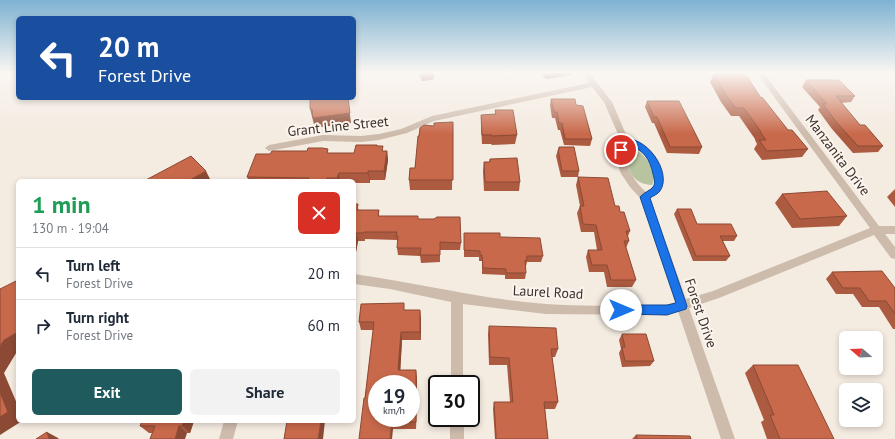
<!DOCTYPE html>
<meta charset="utf-8">
<style>
:root{--surface:#fff;--page:#f2f2f3;--text:#1f2937;--muted:#747a83;--line:#e0e1e3;--accent:#1f5a5e}
body{margin:0;font-family:"PT Sans",sans-serif;background:var(--page);color:var(--text);height:100vh;display:flex;flex-direction:column;font-size:15px;white-space:nowrap}
*{box-sizing:border-box;margin:0}
p{font-size:13px;color:var(--muted)}
.icon{flex:none;width:22px;height:22px;fill:none;stroke:currentColor;stroke-width:2;stroke-linecap:round;stroke-linejoin:round}
.map{position:relative;flex:1;overflow:hidden}
.panel{position:absolute;left:16px;top:179px;width:340px;height:244px;display:flex;flex-direction:column;background:var(--surface);border-radius:6px;box-shadow:0 2px 6px #0003}
.panel>*{flex:none}
.hud{position:absolute;left:16px;top:16px;width:340px;height:84px;border-radius:6px;box-shadow:0 2px 6px #0003;background:#1a4fa0;color:#fff;overflow:hidden}
.needle{width:26px;rotate:289deg}
.fabs{position:absolute;left:839px;top:331px;display:grid;gap:8px}
.fabs a{display:grid;place-items:center;width:44px;height:44px;border-radius:6px;background:var(--surface);box-shadow:0 2px 6px #0003;font-size:20px}
.speed{position:absolute;left:368px;top:375px;display:flex;gap:8px;font-size:20px;font-weight:700;text-align:center}
.speed>*{display:grid;place-content:center;width:52px;height:52px;border-radius:50%;background:var(--surface);box-shadow:0 2px 6px #0003;line-height:1}
.speed small{font-size:10px;font-weight:400}
.speed .limit{border:2px solid #111;border-radius:6px;background:#fff;color:#111}
.pin{position:absolute;display:grid;place-items:center;width:34px;height:34px;color:#fff;margin:-17px;border:2px solid #fff;border-radius:50%;box-shadow:0 1px 4px #0007}
.me{position:absolute;width:44px;margin:-22px;rotate:90deg;stroke-linejoin:round;filter:drop-shadow(0 0 3px #0008)}
.turn{display:flex;align-items:center;gap:14px;height:84px;padding:0 16px;font-size:18px}
.turn .icon{width:52px;height:52px;stroke-width:2.5}
.turn b{display:block;font-size:28px;line-height:34px}
.round{display:grid;place-items:center;flex:none;width:42px;height:42px;border-radius:6px;background:var(--page)}
.headline{display:flex;align-items:center;justify-content:space-between;height:68px;padding:0 16px}
h1{font-size:24px;font-weight:800;line-height:30px;color:#1e9e55}
.button{display:flex;gap:8px;margin-top:auto;padding:8px 16px}
.button a{flex:1;height:46px;border-radius:6px;background:var(--accent);color:#fff;font-size:16px;font-weight:800;line-height:46px;text-align:center}
.button a+a{background:var(--page);color:var(--text)}
ul{padding:0;list-style:none}
li{display:flex;align-items:center;gap:12px;height:52px;padding:0 16px;border-top:1px solid var(--line)}
li div{flex:1}
li b{display:block;font-size:15px}
li em{font-style:normal}
.map>svg:first-child{display:block}
.green{fill:#b8c4a0}
.lines{fill:none;stroke-linecap:round;stroke-linejoin:round}
.minor{fill:#cdbbac;fill-rule:evenodd}
.wall{fill:#ac5a40}
.shaded-wall{fill:#8c4a34}
.building{fill:#c8694b;stroke:#8c4a34;fill-rule:evenodd}
.route{fill:#1a73e8;stroke:#114b97}
.labels{text-anchor:middle;stroke-width:4;stroke-linejoin:round;paint-order:stroke}
.street-label{font-size:14px;fill:#3b302b;stroke:#fbf5ee}
</style>
<div class="map">
<svg width="895" height="439" viewBox="0 0 895 439">
<rect width="100%" height="100%" fill="#f4ebe1"/>
<path class="green" d="M633,148C644,153 660,172 652,185C632,184 627,170 626,152L628,149Z"/>
<g class="lines">
<path class="minor" d="M582,72H589L612,102L628,139C635,141 641,142 646,146C663,159 672,186 650,198L686,299L713,291L870,228L756,72H763L879,226H895V234H885L895,247V259L891,258L874,235L719,298L689,308L735,439H721L678,311L667,315L546,314L463,304V384H451V302L390,289L354,284V274C418,283 481,299 546,304C586,307 627,305 667,305L675,302L641,199L630,187L620,172L617,157L621,141L604,102L592,87L434,121L407,133L379,140L361,142L323,141L269,151L265,148L269,145L323,135L361,136L379,134L401,129L432,116L589,83ZM628,145C646,150 656,167 654,186L646,192C632,179 622,164 628,145Z
M450,418H464V439H450Z
M224,421H238L233,439H219Z"/>
</g>
<path class="wall" d="M418,72H434V79L422,81Z
M540,72H572V75L545,79Z
M714,74L761,98L788,130L808,149L802,157L762,160L754,149L757,144L755,140V139L739,116H731L721,102L710,82Z
M806,80L855,96L851,102L841,103L860,125L883,146L878,152L853,153L832,129L818,110L820,107L802,87Z
M551,99L576,105L592,139L590,146L564,145L560,130H558L555,118H552L550,105Z
M647,101L702,147L699,154L667,153L654,123H652L645,107Z
M495,110L517,135L515,144L492,145L491,144H482L481,125V115L495,114Z
M453,122L452,190H410L409,180L415,168L419,136L434,126Z
M377,146L383,151H387L388,160L385,180H370V183H354V181H249L247,177L270,154L329,153H354Z
M559,147L579,171L578,177H561L556,156Z
M490,159L520,182L519,191H484L483,171L484,162H489Z
M578,177L615,206L620,212L630,231L628,236L629,241L626,248L636,280L632,287H607L604,272H589L586,257L588,250H597L594,232H581L577,213L580,206L576,185Z
M895,189V207L887,197Z
M782,194L847,216L839,226L792,228L775,203Z
M354,204L359,210H379V216H418V219L461,243L460,250H440V262L421,263L420,256L398,255L397,248L398,244L397,240L365,239V241H358L356,252H354Z
M677,209L697,224L737,236L734,241H723L730,256L726,261H693L674,214Z
M464,233L500,237L543,256L541,262H527L526,266L525,267L526,273L525,279H505V275L482,274V261H479V257H464Z
M832,272L895,288V329H893L879,307H862L853,294H836L826,279Z
M405,310L421,318V340H402L400,370L417,378L416,429H393L365,398L373,330H361L359,322Z
M489,326L558,349L555,357H552L558,402L555,409H545L548,439H495L493,409L494,402H510L507,365H489L488,334Z
M622,334L654,361L650,366L622,367L619,353L621,349L619,340Z
M753,365L834,439H767L761,422L764,420L745,373Z
M194,421L190,433H149L140,426Z
M636,435L691,439H632Z"/>
<path class="shaded-wall" d="M548,72H572V75L545,79L546,73Z
M434,73V79L422,81V75Z
M348,98L351,123L315,128L310,109Z
M387,151L388,160L385,180L384,171Z
M206,171L211,181H188Z
M368,171L370,180V183L368,173Z
M339,173L340,181H338L337,178Z
M356,233L358,241L356,252L354,244Z
M420,310L421,318V340L420,332Z
M18,332V350L4,373L18,406V421H22L0,435V346L4,340Z
M401,332L402,340L400,378L398,370Z
M416,370L417,378L416,429Z
M184,421H194L190,433L182,426Z
M321,421H325L323,439H318Z
M392,422L393,429L392,439H390Z
M179,426L187,433L185,439H175Z
M47,432L58,438L59,439H49Z"/>
<path class="building" d="M420,72H434V73L422,75Z
M714,74L746,75L761,98L762,97L788,130H792L808,149L767,151L759,140H766L760,132H761L744,108H736L725,94Z
M806,80H839L855,96H836L860,125H865L883,146H858L837,123L823,104H827Z
M310,98H348L350,113L313,118L312,109H310Z
M551,99H575L576,105L583,106L592,139H565L562,123H559L557,112H554Z
M647,101H679L702,147H670L657,117H654Z
M495,110H513L517,135L492,136V135H482L481,115L496,114Z
M453,122V180H409L410,168H415L418,136H419L420,128L424,125L434,126V123Z
M356,145H377V146H383L382,151H387L384,171H368V173H339L337,178H327L326,180H308L309,178L247,177L256,154H270L272,151H307L308,148H322L328,149L327,153H354Z
M559,147H574L579,171H562L558,150H559Z
M191,156L206,171L188,181H144Z
M517,158L520,182H485L484,162H490V159Z
M578,177L608,178L615,206H619L620,212H624L630,231H626L629,241H624L636,280H611L607,265H592L588,250H602L596,225L583,224L580,206H584Z
M827,191L847,216L800,219L782,194Z
M354,204H358L357,210H379L378,216H418V219H434L437,217H460L461,243L440,242V255H420L421,248H397L398,236H396L397,232H364L363,233H356L354,244Z
M677,209H691L697,224H731L737,236H720L730,256H696Z
M464,233H500V237L540,238L543,256H527V260H525L526,273H506V269L483,268L482,255H480V251L464,250Z
M882,271L895,288V314L886,301H869L860,288H843L832,272Z
M18,280V332L4,340L0,346V289Z
M404,303V310H420V332H401L398,370H416V422H392L390,439H359L364,398H365L374,322H359L361,304ZM377,384H411V418H377Z
M489,326L556,328L558,349H551L558,402H544L548,439H496V434L494,402H513L509,358L490,357Z
M622,334H646L654,361H625L622,347H625Z
M753,365H798L834,439H780L770,415H774Z
M0,392L8,412L0,417Z
M142,421H184L182,426H179L175,439H150L155,426H140Z
M287,421H321L318,439H284Z
M47,432L49,439H36Z
M636,435L690,436L691,439H637Z"/>
<linearGradient id="sky" x2="0" y2="1"><stop stop-color="#7eb2d2"/><stop offset="0.54" stop-color="#faf6f2"/><stop offset="1" stop-color="#faf6f2" stop-opacity="0"/></linearGradient>
<rect width="895" height="134" fill="url(#sky)"/>
<path class="route" d="M622,139C645,134 673,172 660,191C658,194 653,196 650,198L687,306L686,309L667,315L621,314L618,313L616,310L618,306L621,305H667L676,303L640,197C644,192 650,191 653,187C656,183 654,178 653,174C650,159 643,149 628,145L624,152H618L617,150Z"/>
<g class="labels">
<g class="street-label">
<text transform="translate(338 126) rotate(-6)" y="5">Grant Line Street</text>
<text transform="translate(838 155) rotate(53)" y="5">Manzanita Drive</text>
<text transform="translate(548 292) rotate(3)" y="5">Laurel Road</text>
<text transform="translate(701 313) rotate(71)" y="5">Forest Drive</text>
</g>
</g>
</svg>
<div class="fabs">
<a><svg class="needle" viewBox="-14 -14 28 28"><path d="M0-13l5 13h-10z" fill="#e53935"/><path d="M0 13l5-13h-10z" fill="#747a83"/></svg></a>
<a><svg class="icon" aria-label="layers" viewBox="0 0 24 24"><path d="M12 4l9 5-9 5-9-5zM3 14l9 5 9-5"/></svg></a>
</div>
<div class="speed"><div>19<small>km/h</small></div><div class="limit">30</div></div>
<div class="pin" style="left:621px;top:150px;background:#d93025"><svg class="icon" aria-label="arrive" viewBox="0 0 24 24"><path d="M6 21V4h12l-3 4 3 4H6"/></svg></div>
<svg class="me" style="left:621px;top:310px" viewBox="-20 -20 40 40"><circle r="19" fill="#fff"/><path d="M0-13L10 11 0 6-10 11z" fill="#1a73e8"/></svg>
<div class="hud">
<div class="turn"><svg class="icon" aria-label="left" viewBox="0 0 24 24"><path d="M17 20v-9H6M10 6l-5 5 5 5"/></svg><div><b>20 m</b>Forest Drive</div></div>
</div>
<section class="panel">
<div class="headline"><div><h1>1 min</h1><p>130 m · 19:04</p></div><a class="round" style="background:#d93025;color:#fff"><svg class="icon" aria-label="close" viewBox="0 0 24 24"><path d="M6 6l12 12M18 6L6 18"/></svg></a></div>
<ul>
<li><svg class="icon" aria-label="left" viewBox="0 0 24 24"><path d="M17 20v-9H6M10 6l-5 5 5 5"/></svg><div><b>Turn left</b><p>Forest Drive</p></div><em>20 m</em></li>
<li><svg class="icon" aria-label="right" viewBox="0 0 24 24"><path d="M7 20v-9h11M14 6l5 5-5 5"/></svg><div><b>Turn right</b><p>Forest Drive</p></div><em>60 m</em></li>
</ul>
<div class="button"><a>Exit</a><a>Share</a></div>
</section>
</div>
